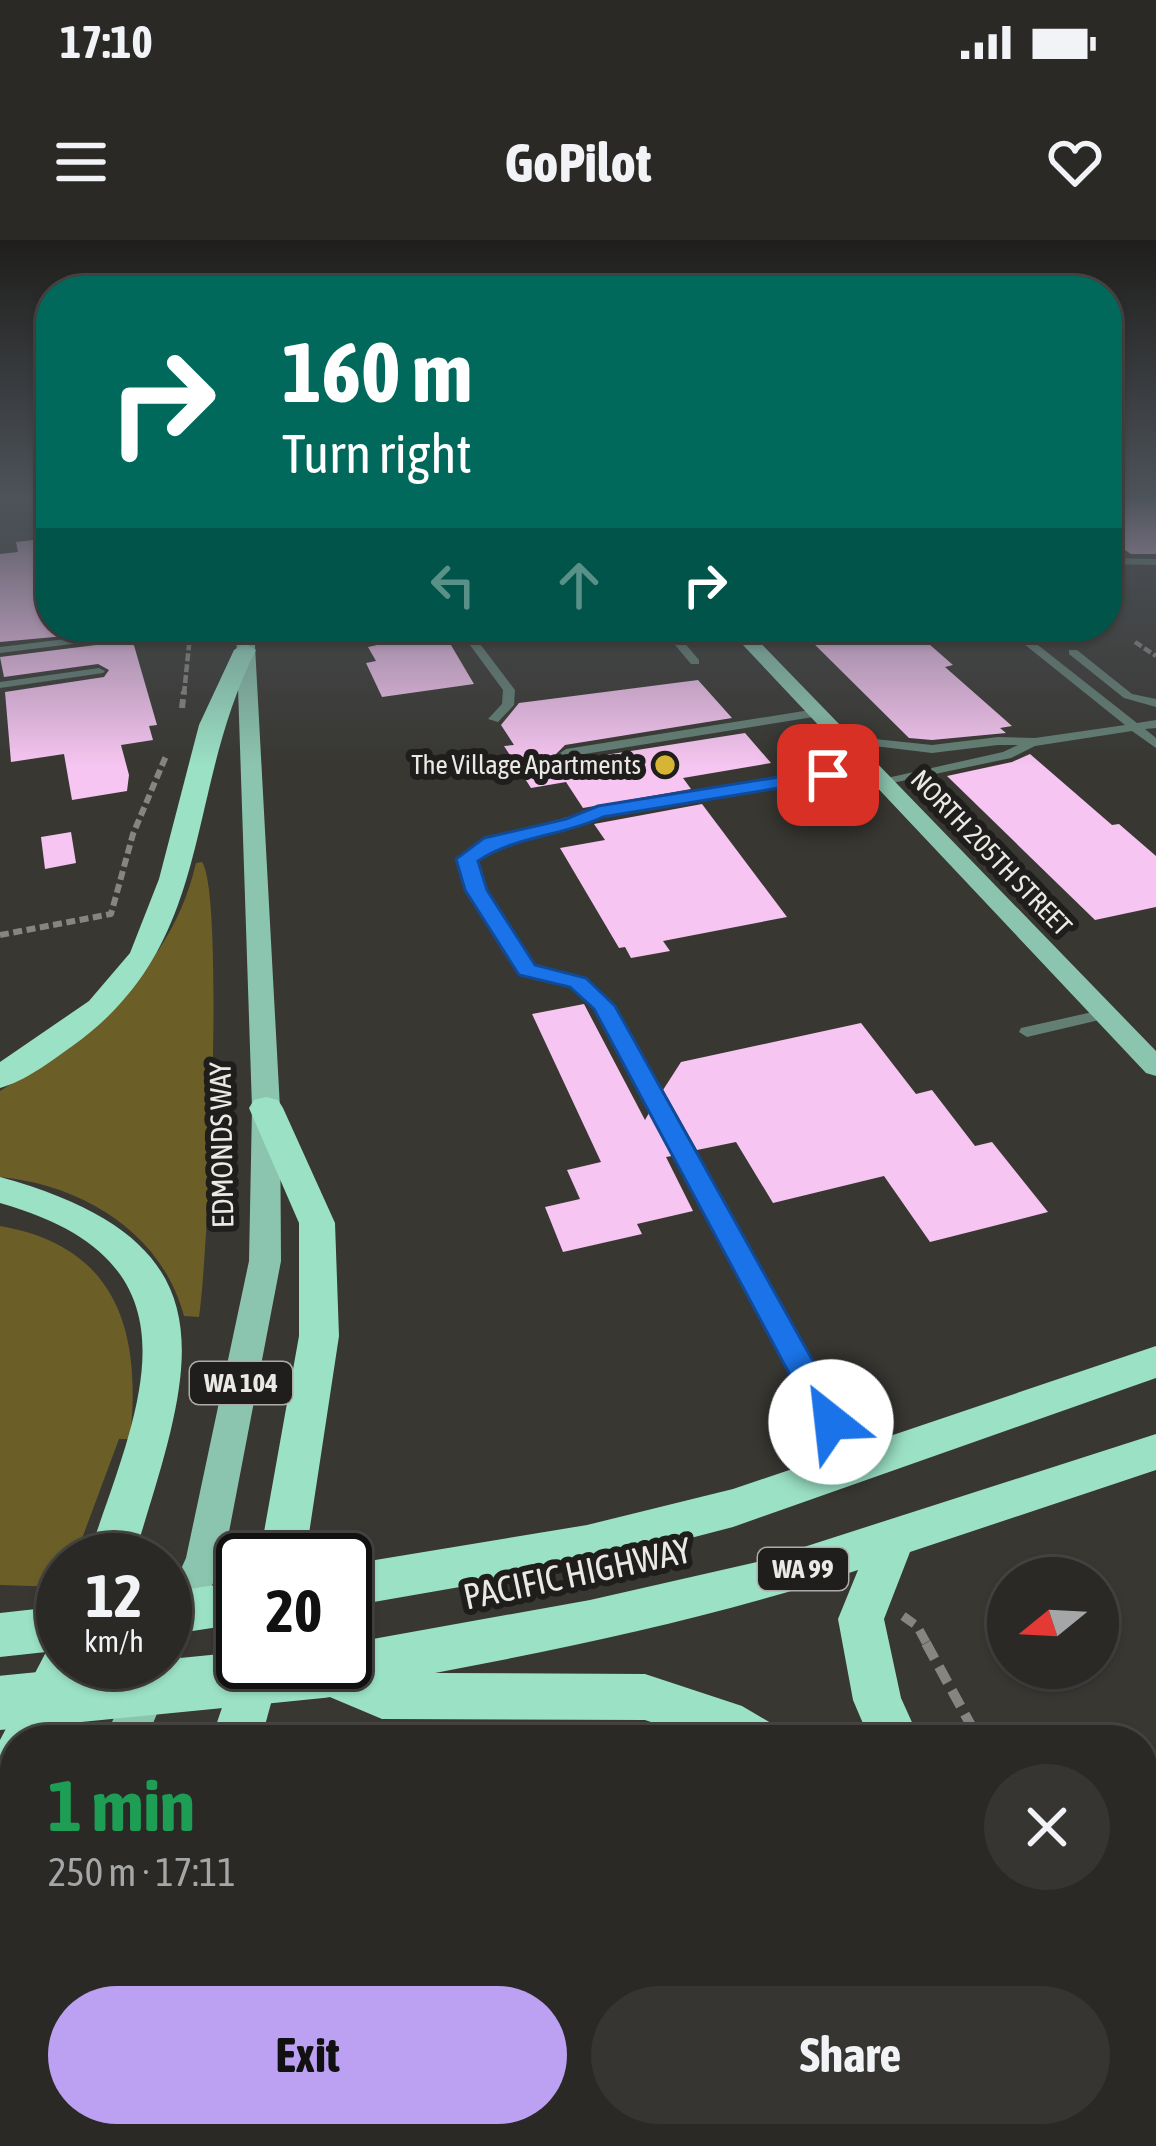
<!DOCTYPE html>
<meta charset="utf-8">
<style>
:root{--surface:#2a2926;--page:#363532;--text:#f1f3f6;--muted:#a5a6a7;--line:#464543;--accent:#bca0f2}
body{margin:0;font-family:"Asap Condensed",sans-serif;background:var(--page);color:var(--text);height:100vh;display:flex;flex-direction:column;font-size:45px;white-space:nowrap}
*{box-sizing:border-box;margin:0}
p{font-size:39px;color:var(--muted)}
.icon{flex:none;width:66px;height:66px;fill:none;stroke:currentColor;stroke-width:2;stroke-linecap:round;stroke-linejoin:round}
.map{position:relative;flex:1;overflow:hidden}
.panel{position:absolute;left:0px;top:1485px;width:1158px;height:423px;display:flex;flex-direction:column;background:var(--surface);border-radius:48px 48px 0 0;box-shadow:0 3px 9px #0004,0 0 0 3px var(--line)}
.panel>*{flex:none}
.hud{position:absolute;left:36px;top:36px;width:1086px;height:366px;border-radius:48px;box-shadow:0 3px 9px #0004,0 0 0 3px var(--line);background:#00695c;color:#fff;overflow:hidden}
.needle{width:78px;rotate:252deg}
.buttons{position:absolute;left:987px;top:1317px;display:grid;gap:24px}
.buttons a{display:grid;place-items:center;width:132px;height:132px;border-radius:50%;background:var(--surface);box-shadow:0 3px 9px #0004,0 0 0 3px var(--line);font-size:60px}
.speed{position:absolute;left:36px;top:1293px;display:flex;gap:24px;font-size:60px;font-weight:700;text-align:center}
.speed>*{display:grid;place-content:center;width:156px;height:156px;border-radius:50%;background:var(--surface);box-shadow:0 3px 9px #0004,0 0 0 3px var(--line);line-height:1}
.speed small{font-size:30px;font-weight:400}
.speed .limit{border:6px solid #111;border-radius:18px;background:#fff;color:#111}
.pin{position:absolute;display:grid;place-items:center;width:102px;height:102px;color:#fff;margin:-51px;border-radius:24px;box-shadow:0 6px 18px #0006}
.me{position:absolute;width:132px;margin:-66px;rotate:331deg;stroke-linejoin:round;filter:drop-shadow(0 0 9px #0008)}
.turn{display:flex;align-items:center;gap:42px;height:252px;padding:0 48px;font-size:54px}
.turn .icon{width:156px;height:156px;stroke-width:2.5}
.turn b{display:block;font-size:84px;line-height:102px}
.lanes{display:flex;align-items:center;height:114px;padding:0 48px;background:#0003;justify-content:center;gap:60px;direction:ltr}
.lanes .off{opacity:.35}
.round{display:grid;place-items:center;flex:none;width:126px;height:126px;border-radius:63px;background:var(--page)}
.summary{display:flex;align-items:center;justify-content:space-between;height:204px;padding:0 48px}
h1{font-size:72px;font-weight:700;line-height:90px;color:#1e9e55}
.button{display:flex;gap:24px;margin-top:auto;padding:24px 48px}
.button a{flex:1;height:138px;border-radius:72px;background:var(--accent);color:#111;font-size:48px;font-weight:700;line-height:138px;text-align:center}
.button a+a{background:var(--page);color:var(--text)}
.status{display:flex;justify-content:space-between;align-items:center;height:84px;padding:0 60px;background:var(--surface);direction:ltr}
.status svg{height:33px;fill:currentColor}
header{display:flex;justify-content:space-between;align-items:center;height:156px;padding:0 48px;background:var(--surface);font-size:54px;font-weight:700}
.map>svg:first-child{display:block}
.green{fill:#6b5f27}
.building{fill:#f6c5f1}
.lines{fill:none;stroke-linecap:round;stroke-linejoin:round}
.path-far3{stroke:#868581;stroke-width:4.5;stroke-dasharray:8 3;stroke-linecap:butt}
.path-far2{stroke:#868581;stroke-width:6;stroke-dasharray:9 4.5;stroke-linecap:butt}
.path-far1{stroke:#868581;stroke-width:9;stroke-dasharray:14 8;stroke-linecap:butt}
.path{stroke:#868581;stroke-width:10;stroke-dasharray:18 9;stroke-linecap:butt}
.lane{fill:#637f74;fill-rule:evenodd}
.primary{fill:#8cc5af;fill-rule:evenodd}
.highway{fill:#9be1c6;fill-rule:evenodd}
.highway-bridge-far1{stroke:#9be1c6;stroke-width:42}
.highway-bridge{stroke:#9be1c6;stroke-width:54}
.route{fill:#1a73e8;stroke:#114b97;stroke-width:3}
.poi-dot{fill:#d6b534;stroke:#1f1e1c;stroke-width:4.5}
.labels{text-anchor:middle;stroke-width:12;stroke-linejoin:round;paint-order:stroke}
.far-poi-label{font-size:27px;fill:#eae9e6;stroke:#1f1e1c;text-anchor:end}
.far-street-label{font-size:27px;fill:#eae9e6;stroke:#1f1e1c}
.shield{fill:#1f1e1c;stroke:#adaca9;stroke-width:3}
.shield-label{font-size:27px;font-weight:bold;fill:#eae9e6}
.street-label{font-size:30px;fill:#eae9e6;stroke:#1f1e1c}
.near-street-label{font-size:36px;fill:#eae9e6;stroke:#1f1e1c}
</style>
<div class="status"><b>17:10</b><svg viewBox="0 0 49 12"><path d="M0 12V9h3v3zM5 12V6h3v6zM10 12V3h3v9zM15 12V0h3v12zM26 1h20v11H26zM47 4h2v5h-2z"/></svg></div>
<header><svg class="icon" aria-label="menu" viewBox="0 0 24 24"><path d="M4 6h16M4 12h16M4 18h16"/></svg>GoPilot<svg class="icon" aria-label="heart" viewBox="0 0 24 24"><path d="M12 20l-8-8c-3-5 5-10 8-4 3-6 11-1 8 4z"/></svg></header>
<div class="map">
<svg width="1156" height="1906" viewBox="0 0 1156 1906">
<rect width="100%" height="100%" fill="#383732"/>
<path class="green" d="M202,622C225,655 208,1019 199,1077L184,1076C162,993 83,945 0,937V851C87,795 172,729 196,623Z
M0,986C117,1006 142,1091 130,1199H119L74,1320H63V1347L0,1345Z
M527,1487C567,1487 618,1479 654,1500H349Z
M15,1864V1893H102V1906H0V1889Z
M197,1893H854L852,1906H199Z"/>
<path class="building" d="M1107,259H1156V314H1131L1107,298Z
M51,298V387H129L130,390L0,402V314L18,312L16,302Z
M797,387H900L913,398L921,397L953,425L945,427L1012,486L1000,488L1006,493L932,500L909,498Z
M131,395L157,485L149,486L153,500L121,505L129,535L127,551L72,560L64,514L11,522L5,452L104,437L109,430L98,424L4,437L0,417L128,401Z
M409,398L448,400L474,444L382,457L366,423L376,421L368,407Z
M698,440L732,478L565,505L556,514L567,521L745,493L771,523L683,538L691,549L583,568L566,542L531,548L504,506L514,505L501,485L519,463Z
M1030,514L1112,585L1119,584L1156,616V667L1095,680L947,536L1012,522Z
M702,564L787,677L663,701L670,711L631,718L625,707L619,708L560,608L605,600L594,584Z
M71,592L76,623L45,629L41,597Z
M584,764L645,880L649,873L672,916L666,917L693,971L637,984L642,994L563,1012L545,967L580,959L567,930L601,922L532,774Z
M861,783L916,854L932,850L975,906L992,902L1048,972L930,1002L884,936L773,963L736,902L697,910L663,850L681,822Z"/>
<g class="lines">
<path class="path-far3" d="M1135,402L1156,416
M184,454L189,405L203,387"/>
<path class="path-far2" d="M182,468L184,451
M0,695L111,674L133,594L166,516"/>
<path class="path-far1" d="M903,1376L917,1386L928,1406"/>
<path class="path" d="M926,1403L979,1500
M1098,1893V1906"/>
<path class="lane" d="M1107,318L1156,319V325L1107,324Z
M660,387H671L699,420V424H691Z
M1003,387H1015L1137,483L1156,480V488L1145,489L1156,498V508L1132,491L1035,506L1011,518L878,546V540L1003,512L1018,505H998L932,513L841,502L837,501V495L932,505L998,497L1035,498L1125,485Z
M460,388H468L515,450L514,465L498,482L488,479L502,464L503,450L459,390Z
M123,392L127,393V397L0,413V407Z
M1069,410H1077L1132,454L1156,459V467L1124,458L1069,414Z
M99,428L105,431L103,433L0,448V442Z
M816,469L822,473L820,476L566,517L560,513L566,509Z
M871,526L877,530L875,533C774,553 670,559 570,585C538,594 501,598 474,620L483,650L532,727L583,739L612,766L863,1219L866,1225L863,1231L855,1234L847,1231L598,769L573,745L522,733L469,650L460,619L473,607L488,600L598,568Z
M1106,769L1114,774L1112,777L1027,797L1019,792L1021,788Z"/>
<path class="primary" d="M236,387H254L280,868L281,1021L224,1318L179,1421L167,1426L172,1438L146,1500H104L138,1424L165,1422V1364L186,1318L249,1021L252,868Z
M726,387H745L1156,811V836L1146,833Z
M15,1676V1738L0,1744V1682Z"/>
<path class="highway" d="M245,403L256,410C182,555 218,703 71,807C50,822 25,841 0,848V822L89,761L130,713L159,639L199,485L234,410Z
M266,857L278,860L283,868L335,983L339,1096L305,1320H259L299,1096V983L249,868L254,860Z
M0,937C244,1004 191,1130 133,1320H87C138,1168 213,1023 0,963Z
M1156,1106V1138L733,1287L587,1325L345,1367V1325L587,1285L733,1249Z
M1156,1194V1230L910,1312L884,1379L901,1458L920,1500H870L853,1460L838,1379L858,1330C719,1376 578,1406 435,1433L645,1434L742,1466L771,1483L778,1500H704L645,1480L382,1479L306,1447L299,1431L303,1422H345V1404L590,1360L757,1322Z
M63,1366V1422H90L51,1500H15V1566L0,1573V1500L46,1412L0,1417V1373Z
M243,1406V1422L282,1423L261,1500H211Z
M126,1893H186L189,1906H129Z
M890,1893H950L949,1906H889Z
M977,1893H1037L1038,1906H978Z"/>
<path class="highway-bridge-far1" d="M165,1374L243,1362"/>
<path class="highway-bridge" d="M0,1463L323,1431"/>
</g>
<linearGradient id="sky" x2="0" y2="1"><stop stop-color="#1f1e1c"/><stop offset="0.49" stop-color="#4d535a"/><stop offset="1" stop-color="#4d535a" stop-opacity="0"/></linearGradient>
<rect width="1156" height="526" fill="url(#sky)"/>
<path class="route" d="M828,529L834,531V539L603,577C563,596 515,596 478,621L487,650L535,725L586,738L615,766L847,1182L842,1191L831,1195L820,1191L594,769L570,747L519,735L465,650L456,619L484,598L566,579L598,566Z"/>
<circle class="poi-dot" cx="665" cy="525" r="12"/>
<g class="labels">
<g class="far-poi-label">
<text x="641" y="534">The Village Apartments</text>
</g>
<g class="far-street-label">
<text transform="translate(991 613) rotate(46)" y="9">NORTH 205TH STREET</text>
</g>
<g class="shield">
<rect x="190" y="1122" width="102" height="42" rx="9"/>
<rect x="758" y="1308" width="90" height="42" rx="9"/>
</g>
<g class="shield-label">
<text x="241" y="1152">WA 104</text>
<text x="803" y="1338">WA 99</text>
</g>
<g class="street-label">
<text transform="translate(222 905) rotate(-91)" y="10">EDMONDS WAY</text>
</g>
<g class="near-street-label">
<text transform="translate(577 1333) rotate(-12)" y="13">PACIFIC HIGHWAY</text>
</g>
</g>
</svg>
<div class="buttons">
<a><svg class="needle" viewBox="-14 -14 28 28"><path d="M0-13l5 13h-10z" fill="#e53935"/><path d="M0 13l5-13h-10z" fill="#a5a6a7"/></svg></a>
</div>
<div class="speed"><div>12<small>km/h</small></div><div class="limit">20</div></div>
<div class="pin" style="left:828px;top:535px;background:#d93025"><svg class="icon" aria-label="arrive" viewBox="0 0 24 24"><path d="M6 21V4h12l-3 4 3 4H6"/></svg></div>
<svg class="me" style="left:831px;top:1182px" viewBox="-20 -20 40 40"><circle r="19" fill="#fff"/><path d="M0-13L10 11 0 6-10 11z" fill="#1a73e8"/></svg>
<div class="hud">
<div class="turn"><svg class="icon" aria-label="right" viewBox="0 0 24 24"><path d="M7 20v-9h11M14 6l5 5-5 5"/></svg><div><b>160 m</b>Turn right</div></div>
<div class="lanes"><svg class="icon off" aria-label="left" viewBox="0 0 24 24"><path d="M17 20v-9H6M10 6l-5 5 5 5"/></svg><svg class="icon off" aria-label="ahead" viewBox="0 0 24 24"><path d="M12 20V5M6 11l6-6 6 6"/></svg><svg class="icon" aria-label="right" viewBox="0 0 24 24"><path d="M7 20v-9h11M14 6l5 5-5 5"/></svg></div>
</div>
<section class="panel">
<div class="summary"><div><h1>1 min</h1><p>250 m · 17:11</p></div><a class="round"><svg class="icon" aria-label="close" viewBox="0 0 24 24"><path d="M6 6l12 12M18 6L6 18"/></svg></a></div>
<div class="button"><a>Exit</a><a>Share</a></div>
</section>
</div>
